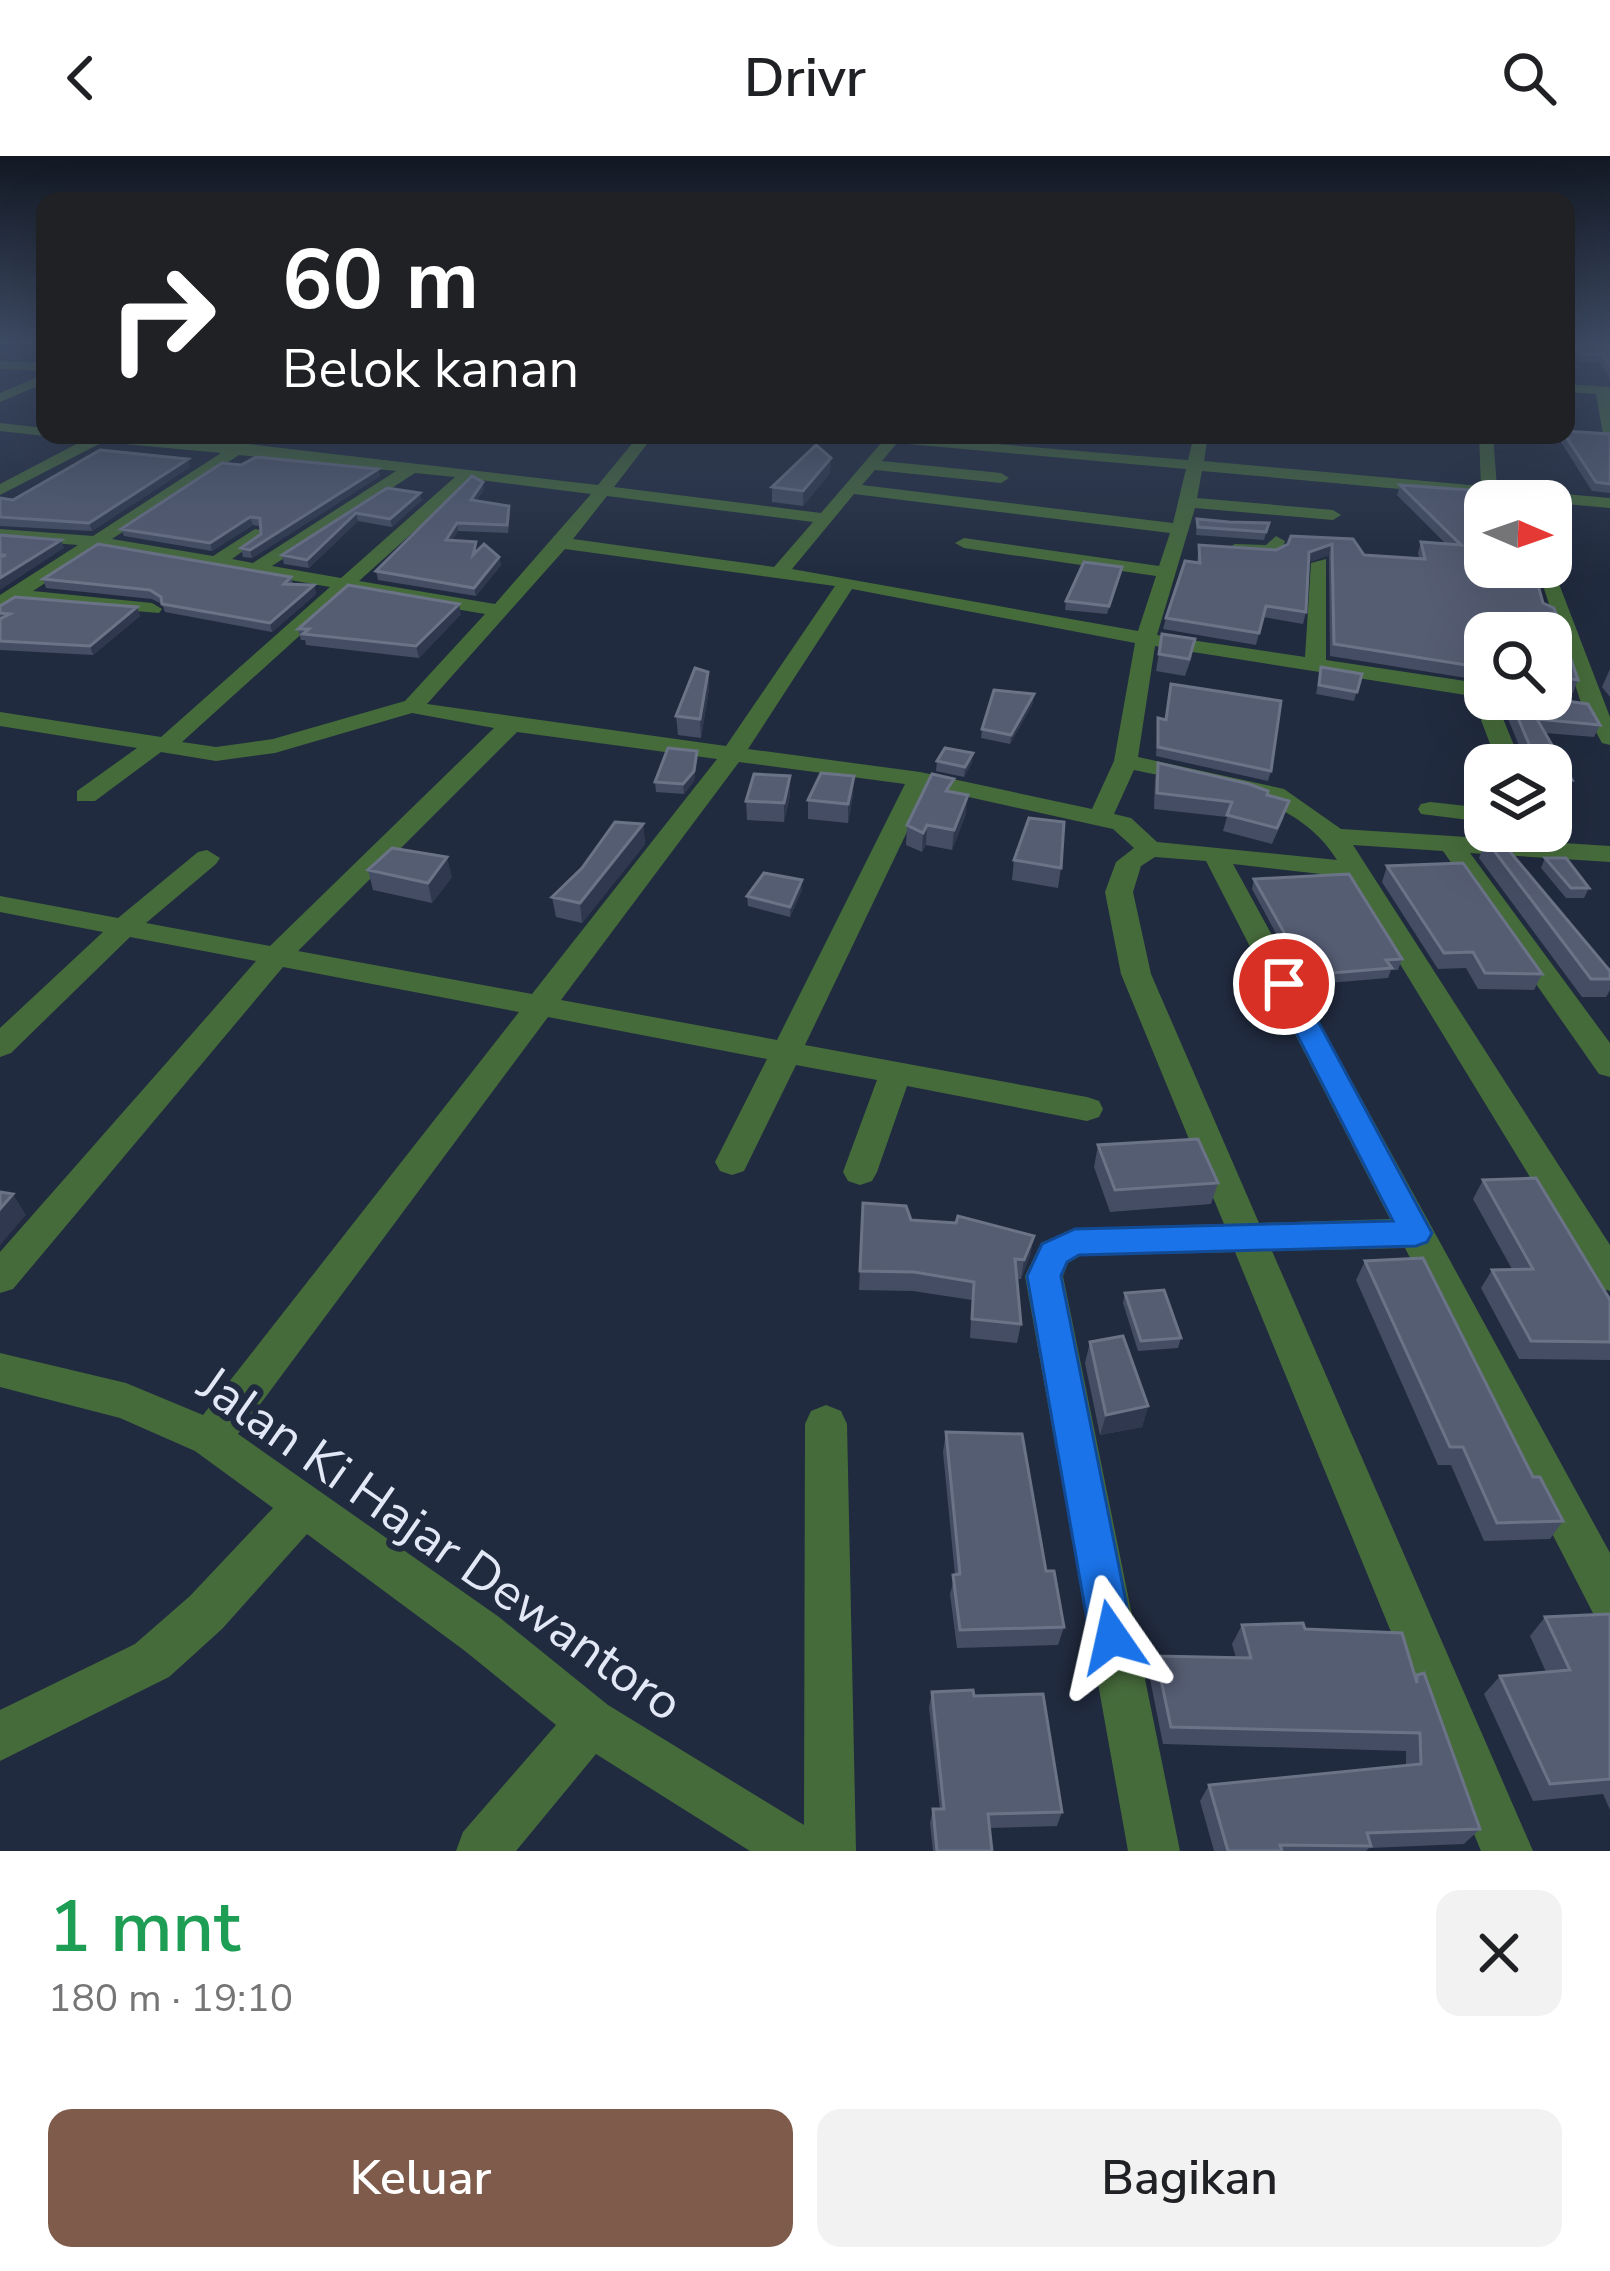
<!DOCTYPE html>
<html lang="id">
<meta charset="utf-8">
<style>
:root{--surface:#fff;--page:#f2f2f2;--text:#202124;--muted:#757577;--accent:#7e5b4a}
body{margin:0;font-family:"Nunito Sans",sans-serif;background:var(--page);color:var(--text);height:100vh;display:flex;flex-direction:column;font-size:45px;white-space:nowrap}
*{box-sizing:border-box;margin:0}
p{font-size:39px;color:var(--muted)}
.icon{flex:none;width:66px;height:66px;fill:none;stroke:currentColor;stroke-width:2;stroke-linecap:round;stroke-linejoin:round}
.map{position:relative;height:1695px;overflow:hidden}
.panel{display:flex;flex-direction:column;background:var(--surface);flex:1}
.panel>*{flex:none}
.guide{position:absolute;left:36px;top:36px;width:1539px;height:252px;border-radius:24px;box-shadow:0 12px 48px #0002;background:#202124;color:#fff;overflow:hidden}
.needle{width:78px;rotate:92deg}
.tools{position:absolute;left:1464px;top:324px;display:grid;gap:24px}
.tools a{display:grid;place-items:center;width:108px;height:108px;border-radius:24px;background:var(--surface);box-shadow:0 12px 48px #0002;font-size:60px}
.pin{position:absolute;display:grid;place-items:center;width:102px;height:102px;color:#fff;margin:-51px;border:6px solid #fff;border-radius:50%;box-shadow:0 3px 12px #0007}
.me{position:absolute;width:132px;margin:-66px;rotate:349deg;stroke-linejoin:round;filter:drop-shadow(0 0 9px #0008)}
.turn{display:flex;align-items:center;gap:42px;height:252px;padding:0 48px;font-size:54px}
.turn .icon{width:156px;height:156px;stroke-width:2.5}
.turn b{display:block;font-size:84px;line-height:102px}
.round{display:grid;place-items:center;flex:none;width:126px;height:126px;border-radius:24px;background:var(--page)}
.overview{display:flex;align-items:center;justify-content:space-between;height:204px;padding:0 48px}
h1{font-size:72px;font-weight:600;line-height:90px;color:#1e9e55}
.action{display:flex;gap:24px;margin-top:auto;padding:24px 48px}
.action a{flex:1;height:138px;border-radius:24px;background:var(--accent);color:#fff;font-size:48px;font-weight:600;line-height:138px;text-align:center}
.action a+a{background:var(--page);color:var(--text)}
header{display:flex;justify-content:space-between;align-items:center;height:156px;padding:0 48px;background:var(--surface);font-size:54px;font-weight:600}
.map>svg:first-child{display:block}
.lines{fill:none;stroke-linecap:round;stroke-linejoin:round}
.minor{fill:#466b3b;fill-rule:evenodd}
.wall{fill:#444d63}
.shaded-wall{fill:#2f384e}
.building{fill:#555d73;stroke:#6b7387;stroke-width:3}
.route{fill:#1a73e8;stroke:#114b97;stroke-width:3}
.labels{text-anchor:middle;stroke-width:12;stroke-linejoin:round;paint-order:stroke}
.near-street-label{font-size:51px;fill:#e2e8f6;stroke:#212b3f}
</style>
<header><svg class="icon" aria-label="back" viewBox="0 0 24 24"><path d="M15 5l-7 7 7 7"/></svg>Drivr<svg class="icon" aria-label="search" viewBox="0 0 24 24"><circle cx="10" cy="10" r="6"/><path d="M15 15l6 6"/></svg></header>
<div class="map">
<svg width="1610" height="1695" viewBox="0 0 1610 1695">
<rect width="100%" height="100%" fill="#212b3f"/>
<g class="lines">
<path class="minor" d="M1579,187L1610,188V196L1575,194Z
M0,205L45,207V215L0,213Z
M45,218V227L0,246V237Z
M1566,228L1610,231V283L1603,279L1596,238L1566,236Z
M0,267L45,272V279H50L45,280L0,275Z
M72,279L240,287L598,329L639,279H654L614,331L821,357L888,279L1188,304L1194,279H1208L1204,305L1481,330L1479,279H1493L1497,332L1610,342V352L1202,315L1197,342L1333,354L1341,359L1333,364L1195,352L1157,479L1305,501L1311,407L1326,403V504L1485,528V543H1495L1522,609H1498L1472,540L1155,490L1138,601L1284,633L1341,673L1610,690V706L1470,697L1610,887V921L1599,918L1443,695L1353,689L1610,1089V1135L1597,1131L1347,721L1233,708L1610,1397V1466L1594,1459L1405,1092L1272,1095L1533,1695H1481L1235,1096L1080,1100L1068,1107L1063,1120L1180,1695H1128L1025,1120L1041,1087L1075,1072L1224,1068L1121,818L1105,736L1116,706L1134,692L1113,673L928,632L805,889L1087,941L1099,945L1103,953L1099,961L1087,965L907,930L877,1016L872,1025L860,1029L848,1025L843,1016L877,924L796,909L744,1015L732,1019L720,1015L715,1006L767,903L548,861L238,1278L499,1461L608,1549L804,1669L805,1268L811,1255L826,1249L841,1255L847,1268L856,1695H750L596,1598L516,1695H456L463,1676L556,1569L465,1495L307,1378L222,1473L169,1521L0,1605V1554L135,1488L190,1440L273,1352L195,1295L120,1262L0,1231V1197L126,1227L203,1259L519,856L283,811L13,1133L0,1137V1096L256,805L130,781L11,897L0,901V872L103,776L0,756V740L118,762L198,696L207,694L220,702L216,708L146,767L270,790L494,572L412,557L275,597L216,605L161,596L95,645H77V635L137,592L0,570V556L161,581L330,431L100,391L33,435L152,447L162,453L159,457L18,445L0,454V439L78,389L0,383V373L93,380L221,297L103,286L0,339V328L84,284ZM897,287L1186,313L1173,367L862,329L875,314L1001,327L1009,322L1001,317L882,305ZM239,299L396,315L253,407L232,403L261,382V374L255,373L213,400L112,383ZM415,317L455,321L341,422L272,410ZM472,323L591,338L495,448L359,425ZM854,338L1170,377L1159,410L964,382L955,387L964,392L1156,420L1138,475L792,413ZM607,340L813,366L774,411L573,383ZM565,393L835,430L726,590L427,548ZM852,433L1135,487L1114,605L1092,653L920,616L748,593ZM349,435L485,458L405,545L273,583L216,591L182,586ZM517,576L717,603L532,838L298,795ZM739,606L905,628L777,884L561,844ZM1134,614C1205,630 1295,636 1337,704L1157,686L1131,662L1114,658ZM1155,701L1206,705L1390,1063L1259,1067L1151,818L1133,736L1141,710Z
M1276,380L1285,385L1280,399L1235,398L1226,393L1235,388L1266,389Z
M1551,407L1610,561V589L1602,587L1582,550L1537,411H1551Z
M1430,646L1485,652V666L1421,658L1418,653L1421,648Z"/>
</g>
<path class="wall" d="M1566,185L1576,190L1610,193V223L1599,206H1580L1566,196Z
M1610,278V337L1592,335L1559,283L1561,279Z
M241,309L378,313L380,320L252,402L243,401L241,392L261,378L260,370L253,369L212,395L124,380L121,373Z
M190,311L92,375L0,370V342L13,344Z
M830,317L803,350L772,346V331Z
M1400,329L1543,447L1578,524L1573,537L1551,534L1485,477V525L1330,500L1329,399L1309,406L1306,456L1303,468L1263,461L1256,489L1163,473L1166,462L1197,407L1199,389L1276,394L1288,388L1291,380L1364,399L1419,402L1418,397L1421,386L1446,388L1397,339Z
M387,332L422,344L392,371L358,365L309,412L284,408L282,399Z
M484,333L476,345L510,358L508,377L458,375L452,384L499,401L501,409L476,440L378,424L376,415Z
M1197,363L1229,366L1269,367L1264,384L1196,379Z
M1120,419L1107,458L1065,454L1066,445Z
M291,421L293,428L314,429L316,438L272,476L165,456L162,448L152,443L46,432L43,423Z
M0,450L137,451L140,460L93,499L0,494Z
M461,458L419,502L306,489L305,484H301L298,473Z
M1162,478L1192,500L1185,520L1156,515Z
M1321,511L1362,518L1354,545L1316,538Z
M1610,513V541L1602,531Z
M708,516L709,533L701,582L678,579L676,560Z
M1500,543H1551L1600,569L1594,581L1545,577L1572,624L1566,637L1551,636V609H1521L1524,602Z
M1033,547L1010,588L981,582L982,573Z
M1158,562L1271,615L1268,625L1156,600Z
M697,595L694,625L684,638L656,636L655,626Z
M937,605L972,606L964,621L936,615Z
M1158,607L1267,639L1284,661L1272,688L1223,675L1227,661L1154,653L1155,623Z
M952,636L966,658L952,694L926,689L922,696L906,689L907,669Z
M790,639L784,666L747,664L746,645Z
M853,639L848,667L808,663V644Z
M643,668L645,688L582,767L556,761L552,741L582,712Z
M1486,684L1610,815V834L1606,841H1582L1479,702Z
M1545,702L1589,732L1584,742H1566L1541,712Z
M1014,704L1061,712L1058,732L1012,724Z
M1387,710L1542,818L1534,834L1478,833L1466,812L1438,813L1382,726Z
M368,714L452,721L432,747L373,734Z
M1254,723L1402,803L1398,814H1391L1388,822L1304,829L1252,733Z
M802,734L790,761L748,750L747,740Z
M1098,989L1218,1027L1211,1048L1110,1056L1094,1011Z
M1483,1024L1610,1144V1204L1519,1203L1481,1132L1492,1114L1512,1113L1473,1043Z
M863,1047L911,1064L1034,1080L1030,1099L1021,1123H1017L1021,1168L1017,1187L970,1182L972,1144L913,1135L859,1134Z
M1365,1105L1533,1321L1563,1365L1550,1383L1484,1385L1451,1309H1438L1356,1124Z
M1125,1137L1181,1182L1178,1192L1138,1195L1123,1147Z
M1090,1186L1148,1250L1142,1271L1100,1279L1085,1207Z
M946,1276L1046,1415L1064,1471L1058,1489L957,1492L950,1438L955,1419L943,1296Z
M1610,1458V1654L1603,1638L1533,1645L1484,1538L1500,1520L1546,1516L1530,1480L1545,1461Z
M1242,1469L1305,1473L1415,1521L1417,1519L1480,1673L1464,1688L1369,1692L1366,1695H1214L1200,1645L1209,1629L1406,1610V1595L1163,1588L1149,1518L1156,1500L1236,1502L1232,1488Z
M932,1536L974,1540L1062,1656L1057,1670L989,1672L992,1695H933L930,1667L933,1653H940L929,1551Z"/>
<path class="shaded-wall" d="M831,302L830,317L803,350V335Z
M188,303L190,311L92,375L89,367Z
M378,313L380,320L252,402L250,394Z
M483,326L484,333L472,352L471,344Z
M420,337L422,344L392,371L390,363Z
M356,357L358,365L309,412L307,404Z
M250,361L253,369L212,395L210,387Z
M457,367L458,375L447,392L446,384Z
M61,384L64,392L0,434V422Z
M1332,388L1329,399L1306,407L1309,396Z
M499,401L501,409L476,440L474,432Z
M314,429L316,438L272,476L270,467Z
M459,448L461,458L419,502L416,490Z
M137,451L140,460L93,499L90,490Z
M708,516L709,533L701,582L700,563Z
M1034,538L1033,547L1010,588L1011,579Z
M697,595L694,625L684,638L683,628Z
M973,597L972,606L964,621L965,611Z
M790,620V639L784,666V647Z
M854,620L853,639L848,667V648Z
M968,639L966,658L952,694L954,674Z
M643,668L645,688L582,767L580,747Z
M927,669L926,689L922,696L923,677Z
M447,701L452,721L432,747L428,727Z
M802,724V734L790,761V751Z
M13,1038L26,1059L0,1089V1053Z
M1034,1080L1030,1099L1021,1123L1024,1104Z
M1148,1250L1142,1271L1100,1279L1106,1259Z"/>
<path class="building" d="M1566,185H1577L1575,190L1610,193V210L1602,199L1583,198L1566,188Z
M1566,275L1610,278V328L1596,326L1565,279Z
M816,289L831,302L803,335L772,331Z
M100,294L188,303L89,367L0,361V342L13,344Z
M256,301L378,313L250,394L241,392L261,378L260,362L250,361L210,387L121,373L222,307L241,309Z
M472,320L483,326L471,344L509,350L507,369L457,367L446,384L476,386L473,399L484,388L499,401L474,432L376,415Z
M1400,329L1484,335L1492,345H1485V411H1533L1543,447L1554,452L1578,524L1557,521L1551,524V477H1485V512L1334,488L1332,388L1309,396L1306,456L1266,450L1259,477L1166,462L1185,405L1200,407L1199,389L1276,394L1288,388L1291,380L1353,383L1364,399L1425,403L1421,386L1461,389Z
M387,332L420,337L390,363L356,357L307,404L282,399Z
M1197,363L1229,366L1269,367L1266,376L1198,371Z
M0,379L61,384L0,422V401L6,399H0Z
M98,388L291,421L284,428L314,429L270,467L162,448L161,441L150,434L43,423Z
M1084,406L1122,411L1109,450L1066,445Z
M348,429L459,448L416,490L303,478L309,473H298Z
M15,441L137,451L90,490L0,485V463L10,458L0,457V450Z
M1162,478L1195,483L1189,503L1159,498Z
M1321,511L1362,518L1357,536L1319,529Z
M695,512L708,516L700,563L676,560Z
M1171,528L1281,545L1271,615L1158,591V562L1166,564Z
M994,534L1034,538L1011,579L982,573Z
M1510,543H1551L1588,548L1600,569L1537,563L1572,624L1551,622V609H1528L1525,601L1532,595Z
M668,592L697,595L694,615L683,628L655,626Z
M945,592L973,597L965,611L937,605Z
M1158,607L1249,628L1268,635L1267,639L1289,645L1277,672L1227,659L1232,646L1157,637Z
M821,617L854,620L848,648L808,644Z
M754,618L790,620L784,647L746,645Z
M932,618L954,623L946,635L968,639L954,674L927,669L923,677L907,669Z
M1029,662L1064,666L1061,712L1014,704Z
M615,666L643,668L580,747L552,741L582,712Z
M1486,684L1501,685L1610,815V823H1591Z
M392,692L447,701L428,727L368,714Z
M1545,702H1566L1589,732H1571Z
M1463,707L1542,818L1485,817L1473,796L1444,797L1387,710Z
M764,717L802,724L790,751L747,740Z
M1349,718L1402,803L1386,804L1392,812L1308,819L1254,723Z
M1198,983L1218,1027L1115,1034L1098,989Z
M1536,1022L1610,1144V1186L1531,1185L1492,1114L1533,1113L1483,1024Z
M0,1036L13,1038L0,1053Z
M863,1047L906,1050L911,1064L956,1067L958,1060L1034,1080L1024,1104L1015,1103L1021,1168L972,1163L974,1126L914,1116L860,1115Z
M1423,1102L1533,1321H1540L1563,1365L1497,1367L1463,1291H1450L1365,1105Z
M1164,1134L1181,1182L1141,1185L1125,1137Z
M1123,1180L1148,1250L1106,1259L1090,1186Z
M946,1276L1022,1278L1046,1415H1054L1064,1471L960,1474L953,1419L960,1418Z
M1610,1458V1623L1550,1628L1500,1520L1570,1514L1545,1461Z
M1303,1467L1305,1473L1402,1477L1417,1527V1519L1424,1517L1480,1673L1367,1677L1371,1690L1280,1689L1282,1695H1228L1209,1629L1421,1608L1420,1577L1171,1571L1156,1500L1251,1502L1242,1469Z
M973,1534L974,1540L1043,1538L1062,1656L988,1658L992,1695H937L933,1653H944L932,1536Z"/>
<linearGradient id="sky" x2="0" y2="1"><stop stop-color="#121823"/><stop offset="0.44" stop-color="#3d4a63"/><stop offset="1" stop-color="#3d4a63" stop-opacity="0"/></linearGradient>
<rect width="1610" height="422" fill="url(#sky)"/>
<path class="route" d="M1284,820L1298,828L1432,1077L1427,1086L1416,1090L1079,1099L1067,1106L1061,1120L1133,1481L1127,1496L1112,1502L1096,1496L1090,1481L1027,1120L1042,1088L1075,1073L1393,1065L1271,828Z"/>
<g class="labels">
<g class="near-street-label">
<text transform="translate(441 1387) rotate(35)" y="18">Jalan Ki Hajar Dewantoro</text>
</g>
</g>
</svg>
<div class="tools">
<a><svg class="needle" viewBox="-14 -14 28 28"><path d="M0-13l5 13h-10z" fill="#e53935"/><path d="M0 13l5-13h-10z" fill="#757577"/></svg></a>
<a><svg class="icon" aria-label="search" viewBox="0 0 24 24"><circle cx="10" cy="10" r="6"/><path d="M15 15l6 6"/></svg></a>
<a><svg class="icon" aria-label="layers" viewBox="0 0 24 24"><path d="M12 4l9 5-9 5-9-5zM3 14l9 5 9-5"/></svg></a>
</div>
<div class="pin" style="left:1284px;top:828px;background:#d93025"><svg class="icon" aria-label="arrive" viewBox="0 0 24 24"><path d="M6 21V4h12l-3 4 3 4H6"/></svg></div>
<svg class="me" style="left:1112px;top:1481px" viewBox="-20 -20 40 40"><path d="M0-17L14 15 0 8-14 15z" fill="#1a73e8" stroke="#fff" stroke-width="4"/></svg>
<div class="guide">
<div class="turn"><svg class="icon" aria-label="right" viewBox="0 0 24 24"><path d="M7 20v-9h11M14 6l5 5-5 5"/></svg><div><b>60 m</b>Belok kanan</div></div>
</div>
</div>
<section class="panel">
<div class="overview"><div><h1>1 mnt</h1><p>180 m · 19:10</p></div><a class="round"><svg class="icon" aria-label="close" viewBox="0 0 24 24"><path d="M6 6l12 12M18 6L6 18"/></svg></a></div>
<div class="action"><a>Keluar</a><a>Bagikan</a></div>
</section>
